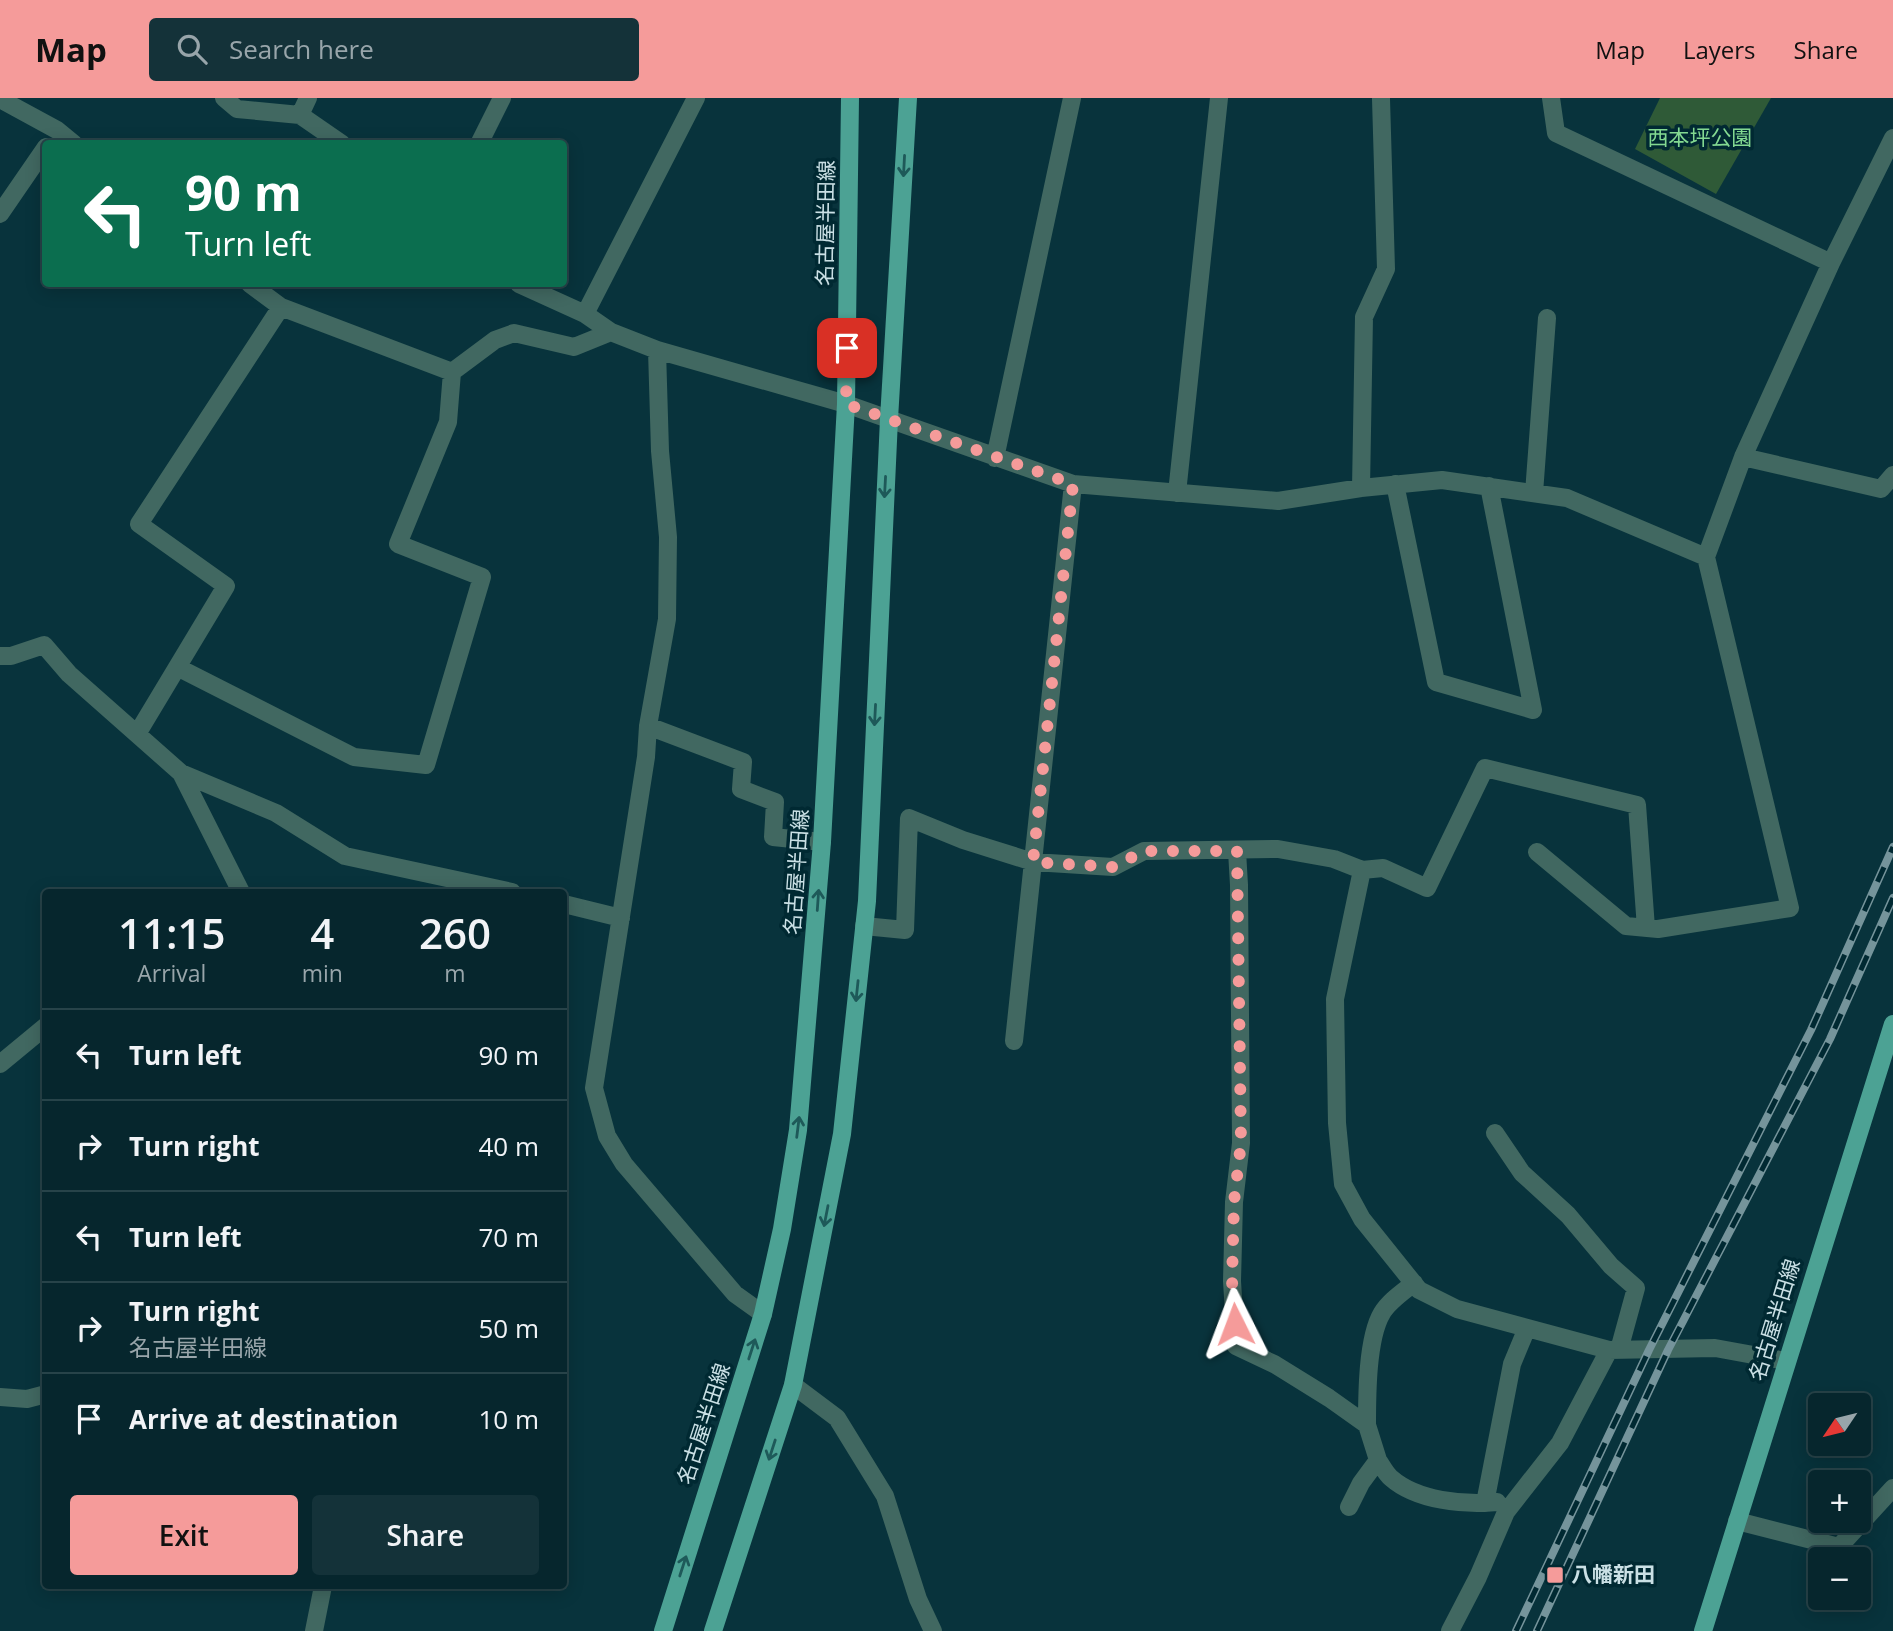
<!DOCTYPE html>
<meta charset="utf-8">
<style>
:root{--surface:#06262d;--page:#143239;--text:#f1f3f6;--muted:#98a5aa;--line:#274349;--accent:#f59b9a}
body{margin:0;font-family:"Open Sans","Noto Sans JP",sans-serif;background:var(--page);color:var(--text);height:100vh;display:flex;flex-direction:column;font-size:26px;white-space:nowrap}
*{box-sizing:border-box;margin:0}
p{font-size:23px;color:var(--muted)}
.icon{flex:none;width:38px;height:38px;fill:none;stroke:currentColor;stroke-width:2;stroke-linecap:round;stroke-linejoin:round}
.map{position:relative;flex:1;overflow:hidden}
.drawer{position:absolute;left:42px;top:791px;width:525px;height:700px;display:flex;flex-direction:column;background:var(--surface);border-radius:7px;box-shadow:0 4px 18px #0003,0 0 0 2px var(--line)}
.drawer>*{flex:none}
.hud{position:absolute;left:42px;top:42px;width:525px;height:147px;border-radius:7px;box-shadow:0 4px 18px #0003,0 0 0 2px var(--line);background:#0b6e4f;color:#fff;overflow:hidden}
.needle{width:46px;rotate:235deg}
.fabs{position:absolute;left:1808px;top:1295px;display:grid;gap:14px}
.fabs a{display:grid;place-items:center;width:63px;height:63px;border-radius:7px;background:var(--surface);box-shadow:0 4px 18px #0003,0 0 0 2px var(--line);font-size:35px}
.pin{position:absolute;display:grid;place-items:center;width:60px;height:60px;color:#fff;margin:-30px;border-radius:14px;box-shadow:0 4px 10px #0006}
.me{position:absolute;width:77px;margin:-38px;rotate:357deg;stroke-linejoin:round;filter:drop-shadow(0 0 5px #0008)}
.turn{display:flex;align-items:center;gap:24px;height:147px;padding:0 28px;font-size:32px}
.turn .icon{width:91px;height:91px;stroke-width:2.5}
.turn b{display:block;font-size:49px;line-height:60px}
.eta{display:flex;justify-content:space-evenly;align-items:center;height:119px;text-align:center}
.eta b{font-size:42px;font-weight:600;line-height:49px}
.action{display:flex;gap:14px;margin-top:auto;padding:14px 28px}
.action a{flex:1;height:80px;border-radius:7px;background:var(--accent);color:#111;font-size:28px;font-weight:600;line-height:80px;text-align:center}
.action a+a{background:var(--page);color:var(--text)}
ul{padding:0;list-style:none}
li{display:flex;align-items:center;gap:21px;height:91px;padding:0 28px;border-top:2px solid var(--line)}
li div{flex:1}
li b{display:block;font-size:26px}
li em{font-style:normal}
header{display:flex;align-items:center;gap:42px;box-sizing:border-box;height:98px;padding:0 35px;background:var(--accent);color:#111}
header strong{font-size:33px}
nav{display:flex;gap:38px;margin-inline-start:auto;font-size:24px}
.search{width:490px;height:63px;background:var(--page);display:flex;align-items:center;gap:18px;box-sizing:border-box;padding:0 24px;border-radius:7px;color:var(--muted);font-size:26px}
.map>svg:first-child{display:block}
.green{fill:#2f5a37}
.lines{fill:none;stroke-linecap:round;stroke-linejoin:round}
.minor{stroke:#416861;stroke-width:18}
.major{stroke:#4ca294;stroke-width:18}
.rail-casing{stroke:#75949b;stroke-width:8}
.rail{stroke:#002932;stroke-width:5;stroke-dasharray:16;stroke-linecap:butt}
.oneway{stroke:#1e5959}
.route{stroke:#f59b9a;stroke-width:12;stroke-dasharray:0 21.6}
.poi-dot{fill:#f59b9a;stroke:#002932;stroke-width:2.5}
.labels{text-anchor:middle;stroke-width:7;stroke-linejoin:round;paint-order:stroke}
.park-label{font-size:21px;fill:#83d991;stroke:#002932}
.street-label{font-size:21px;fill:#cae0e5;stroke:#002932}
.poi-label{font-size:21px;font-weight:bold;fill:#cae0e5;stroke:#002932;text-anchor:start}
</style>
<header>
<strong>Map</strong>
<div class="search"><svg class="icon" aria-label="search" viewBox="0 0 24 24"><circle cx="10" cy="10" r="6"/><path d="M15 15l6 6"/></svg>Search here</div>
<nav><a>Map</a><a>Layers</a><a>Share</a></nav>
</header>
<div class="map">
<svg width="1893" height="1533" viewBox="0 0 1893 1533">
<rect width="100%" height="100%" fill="#08333c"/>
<path class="green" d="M1660,0H1771L1716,96L1635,51Z"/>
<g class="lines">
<path class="minor" d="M224,0L237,11L300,17L342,46
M1551,0L1556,35L1831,165
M0,1L57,32L74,46
M300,17L308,0
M479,46L502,0
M0,116L46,49
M250,186L281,209L452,274L495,242L514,235L574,249L611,234
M519,186L585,216L611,234L657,252L846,306L1073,386L1278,403L1361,390L1442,382L1567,400L1706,459L1743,359L1831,165L1893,40
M585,216L696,0
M657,252L660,353L668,439L667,521L648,628L646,659L594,990L607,1038L624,1066L735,1196L763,1216
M1743,359L1881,391L1893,377
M995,360L1072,0
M1395,386L1436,584L1533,612L1489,388
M1361,390L1364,219L1386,171L1381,1
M1177,395L1219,0
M1534,395L1547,220
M0,558H11L44,547L69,576L181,675L276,715L345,758L512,794
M177,569L354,659L426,667L482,479L398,446L448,324L452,274
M648,628L743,664L741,691L775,704L773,739L822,744
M137,636L226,488L139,426L281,209
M181,675L241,794
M1237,753L1239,787L1241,1045L1234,1104L1232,1183L1236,1248L1274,1266L1329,1300L1367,1327L1378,1362L1361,1385L1349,1409
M1537,754L1626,828L1658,831L1790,810L1706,459
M1362,772L1335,901L1337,1025L1343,1086L1362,1121L1419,1192L1457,1211L1609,1252L1715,1250L1786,1263
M564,806L621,820
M864,828L905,832L909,720L963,742L1033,764L1113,769L1144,753L1278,751L1334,761L1362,772L1383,770L1427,790L1485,670L1637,707L1646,830
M1014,943L1073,386
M0,966L46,928
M1495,1035L1522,1075L1568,1117L1611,1168L1636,1190L1619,1252
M793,1287L837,1320L885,1398L918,1501L933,1533
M0,1299L27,1301L46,1296
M1367,1327C1367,1298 1367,1240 1382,1215C1389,1203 1403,1194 1414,1185
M1378,1362C1382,1368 1386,1376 1391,1380C1417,1403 1464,1407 1497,1404
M1485,1405L1512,1266L1527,1230
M1737,1423L1839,1449L1893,1390
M314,1533L323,1488
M1450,1533L1478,1479L1506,1414L1560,1345L1609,1252"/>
<path class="major" d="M663,1533L763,1216L782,1131L798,1032L822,744L846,306L850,0
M713,1533L793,1287L842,1036L867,803L889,321L908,0
M1703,1533L1893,926"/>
<g class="rail-casing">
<path id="rail" d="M1516,1533L1649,1252L1811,932L1893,749
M1537,1533L1668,1252L1830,941L1893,800"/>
</g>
<use href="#rail" class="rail"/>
</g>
<defs><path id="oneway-shaft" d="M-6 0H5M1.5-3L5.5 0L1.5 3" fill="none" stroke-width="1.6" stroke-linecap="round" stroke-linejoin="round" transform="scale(1.75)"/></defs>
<g class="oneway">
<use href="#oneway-shaft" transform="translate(904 68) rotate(93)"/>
<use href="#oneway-shaft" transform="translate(885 389) rotate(93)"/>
<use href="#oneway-shaft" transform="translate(875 617) rotate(93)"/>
<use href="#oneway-shaft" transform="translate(818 802) rotate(-86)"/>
<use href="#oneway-shaft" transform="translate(857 893) rotate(96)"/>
<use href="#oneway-shaft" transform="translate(798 1029) rotate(-83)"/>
<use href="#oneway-shaft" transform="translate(826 1118) rotate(101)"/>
<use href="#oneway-shaft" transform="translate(752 1251) rotate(-72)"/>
<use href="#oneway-shaft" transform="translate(772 1352) rotate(108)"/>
<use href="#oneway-shaft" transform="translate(683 1468) rotate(-72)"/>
</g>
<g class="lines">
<path class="route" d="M847,250L846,306L1073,386L1033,764L1113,769L1144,753H1237L1241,1045L1234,1104L1232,1183L1235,1226"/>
</g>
<rect class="poi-dot" x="1546" y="1468" width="18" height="18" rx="3.5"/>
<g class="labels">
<g class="park-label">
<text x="1700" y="47">西本坪公園</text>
</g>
<g class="street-label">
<text transform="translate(826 125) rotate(-89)" y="7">名古屋半田線</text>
<text transform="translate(797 774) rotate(-86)" y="7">名古屋半田線</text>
<text transform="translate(1775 1222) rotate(-73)" y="7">名古屋半田線</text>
<text transform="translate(704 1326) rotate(-72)" y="7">名古屋半田線</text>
</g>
<g class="poi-label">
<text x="1571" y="1484">八幡新田</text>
</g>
</g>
</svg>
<div class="fabs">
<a><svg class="needle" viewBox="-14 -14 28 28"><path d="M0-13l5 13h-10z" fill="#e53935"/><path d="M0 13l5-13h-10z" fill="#98a5aa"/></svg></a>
<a>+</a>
<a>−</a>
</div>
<div class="pin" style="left:847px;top:250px;background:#d93025"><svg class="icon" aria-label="arrive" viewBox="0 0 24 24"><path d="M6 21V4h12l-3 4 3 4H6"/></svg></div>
<svg class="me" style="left:1235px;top:1226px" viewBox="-20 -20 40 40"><path d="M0-17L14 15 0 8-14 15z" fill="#f59b9a" stroke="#fff" stroke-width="4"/></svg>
<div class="hud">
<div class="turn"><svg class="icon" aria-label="left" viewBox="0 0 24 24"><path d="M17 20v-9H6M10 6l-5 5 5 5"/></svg><div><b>90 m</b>Turn left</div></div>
</div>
<section class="drawer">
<div class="eta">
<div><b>11:15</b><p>Arrival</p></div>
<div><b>4</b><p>min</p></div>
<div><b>260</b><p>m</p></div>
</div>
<ul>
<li><svg class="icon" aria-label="left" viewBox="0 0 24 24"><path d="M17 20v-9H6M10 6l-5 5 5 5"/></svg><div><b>Turn left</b></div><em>90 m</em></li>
<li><svg class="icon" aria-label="right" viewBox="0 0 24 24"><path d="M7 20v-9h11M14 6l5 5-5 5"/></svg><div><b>Turn right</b></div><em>40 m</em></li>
<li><svg class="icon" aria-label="left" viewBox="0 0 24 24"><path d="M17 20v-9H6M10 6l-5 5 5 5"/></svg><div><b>Turn left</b></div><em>70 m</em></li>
<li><svg class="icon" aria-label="right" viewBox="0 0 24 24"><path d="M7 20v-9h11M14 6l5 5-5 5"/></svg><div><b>Turn right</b><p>名古屋半田線</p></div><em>50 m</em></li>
<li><svg class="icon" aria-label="arrive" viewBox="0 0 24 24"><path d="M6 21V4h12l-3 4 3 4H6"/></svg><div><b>Arrive at destination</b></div><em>10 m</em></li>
</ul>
<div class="action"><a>Exit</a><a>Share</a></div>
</section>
</div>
